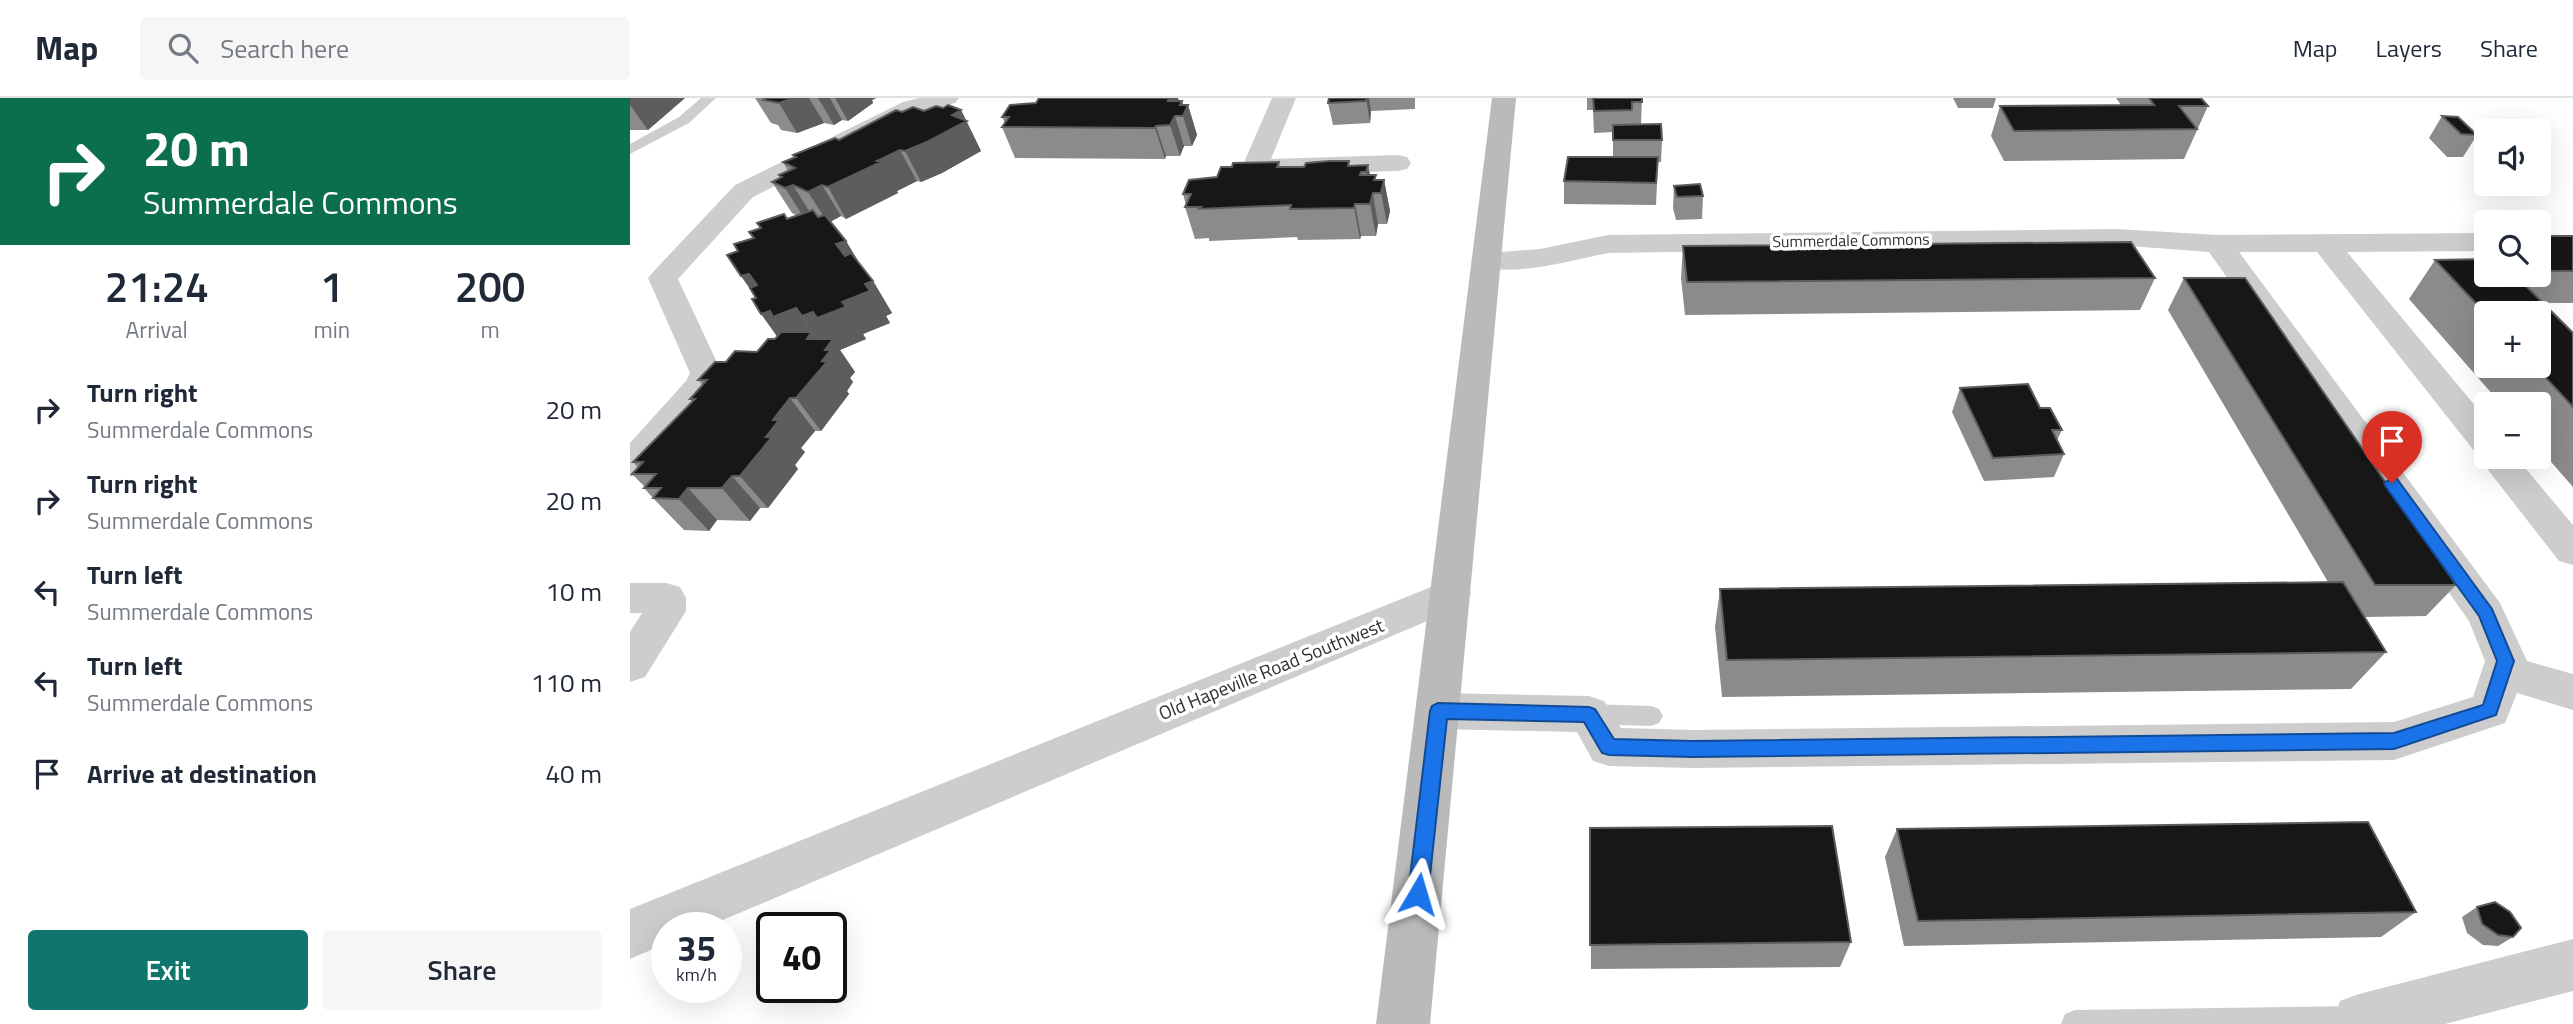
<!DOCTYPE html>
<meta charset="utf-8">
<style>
:root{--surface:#fff;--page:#f6f6f7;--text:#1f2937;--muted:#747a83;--line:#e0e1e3;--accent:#0f766e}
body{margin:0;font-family:"Titillium Web",sans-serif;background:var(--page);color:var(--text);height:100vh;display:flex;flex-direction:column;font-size:26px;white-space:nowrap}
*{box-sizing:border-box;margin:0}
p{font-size:23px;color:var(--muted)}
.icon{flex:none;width:38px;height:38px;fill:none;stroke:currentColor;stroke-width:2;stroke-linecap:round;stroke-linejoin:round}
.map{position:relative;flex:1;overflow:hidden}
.details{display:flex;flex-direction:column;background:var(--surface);width:630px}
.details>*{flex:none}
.top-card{background:#0b6e4f;color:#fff;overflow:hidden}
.controls{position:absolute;left:1844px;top:21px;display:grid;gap:14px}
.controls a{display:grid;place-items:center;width:77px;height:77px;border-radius:7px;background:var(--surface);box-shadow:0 7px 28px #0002;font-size:35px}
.speed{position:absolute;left:21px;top:814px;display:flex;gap:14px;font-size:35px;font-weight:700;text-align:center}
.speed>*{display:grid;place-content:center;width:91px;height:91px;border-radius:50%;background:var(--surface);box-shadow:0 7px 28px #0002;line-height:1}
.speed small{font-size:18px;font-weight:400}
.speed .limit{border:4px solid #111;border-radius:10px;background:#fff;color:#111}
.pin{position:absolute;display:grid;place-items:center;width:60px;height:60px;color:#fff;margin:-72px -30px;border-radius:50% 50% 50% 0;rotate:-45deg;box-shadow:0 0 7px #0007}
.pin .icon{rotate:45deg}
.me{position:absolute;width:77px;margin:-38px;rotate:7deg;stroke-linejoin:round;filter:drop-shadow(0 0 5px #0008)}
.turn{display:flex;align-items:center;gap:24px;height:147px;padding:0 28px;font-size:32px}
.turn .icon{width:91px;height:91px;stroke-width:2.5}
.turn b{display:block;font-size:49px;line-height:60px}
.eta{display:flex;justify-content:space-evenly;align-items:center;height:119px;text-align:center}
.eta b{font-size:42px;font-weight:600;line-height:49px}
.action{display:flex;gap:14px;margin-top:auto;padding:14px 28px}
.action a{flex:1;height:80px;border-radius:7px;background:var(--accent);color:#fff;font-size:28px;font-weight:600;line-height:80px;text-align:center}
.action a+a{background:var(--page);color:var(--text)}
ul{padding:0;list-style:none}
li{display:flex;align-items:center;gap:21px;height:91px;padding:0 28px}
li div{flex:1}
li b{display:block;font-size:26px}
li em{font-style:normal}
header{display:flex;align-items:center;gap:42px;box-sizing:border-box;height:98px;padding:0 35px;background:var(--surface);border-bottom:2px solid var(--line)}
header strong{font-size:33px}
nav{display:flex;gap:38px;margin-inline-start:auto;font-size:24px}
.search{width:490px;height:63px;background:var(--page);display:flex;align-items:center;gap:18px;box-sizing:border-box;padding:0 24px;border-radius:7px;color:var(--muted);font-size:26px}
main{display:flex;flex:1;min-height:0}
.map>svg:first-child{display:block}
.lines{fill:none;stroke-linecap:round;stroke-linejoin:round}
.lane{fill:#cdcdcd;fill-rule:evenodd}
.street{fill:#cdcdcd;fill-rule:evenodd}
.secondary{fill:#bababa;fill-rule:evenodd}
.wall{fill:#8b8b8b;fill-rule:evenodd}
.shaded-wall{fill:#5d5d5d}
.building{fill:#171717;stroke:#5d5d5d;stroke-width:2}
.route{fill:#1a73e8;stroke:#114b97;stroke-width:2}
.labels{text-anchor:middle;stroke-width:7;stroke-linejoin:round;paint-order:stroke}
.far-street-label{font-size:16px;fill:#303030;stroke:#fff}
.street-label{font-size:19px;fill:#303030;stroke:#fff}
</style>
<header>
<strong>Map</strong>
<div class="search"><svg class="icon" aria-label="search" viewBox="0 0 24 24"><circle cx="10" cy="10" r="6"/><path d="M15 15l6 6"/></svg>Search here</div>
<nav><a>Map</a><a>Layers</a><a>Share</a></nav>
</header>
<main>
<section class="details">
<div class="top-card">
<div class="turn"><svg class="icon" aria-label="right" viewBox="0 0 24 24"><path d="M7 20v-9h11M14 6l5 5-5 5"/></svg><div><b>20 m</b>Summerdale Commons</div></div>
</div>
<div class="eta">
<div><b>21:24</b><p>Arrival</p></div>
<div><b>1</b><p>min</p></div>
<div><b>200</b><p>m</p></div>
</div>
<ul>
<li><svg class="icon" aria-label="right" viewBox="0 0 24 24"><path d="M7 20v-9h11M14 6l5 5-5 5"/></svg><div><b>Turn right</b><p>Summerdale Commons</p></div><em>20 m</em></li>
<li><svg class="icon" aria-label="right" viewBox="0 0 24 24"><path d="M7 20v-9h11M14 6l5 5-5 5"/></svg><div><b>Turn right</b><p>Summerdale Commons</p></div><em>20 m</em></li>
<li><svg class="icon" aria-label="left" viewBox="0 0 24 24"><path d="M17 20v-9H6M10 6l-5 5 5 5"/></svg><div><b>Turn left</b><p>Summerdale Commons</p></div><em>10 m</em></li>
<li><svg class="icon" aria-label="left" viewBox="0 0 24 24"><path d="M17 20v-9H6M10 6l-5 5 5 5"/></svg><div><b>Turn left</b><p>Summerdale Commons</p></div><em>110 m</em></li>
<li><svg class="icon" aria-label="arrive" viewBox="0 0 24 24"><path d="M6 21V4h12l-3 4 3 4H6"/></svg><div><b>Arrive at destination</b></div><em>40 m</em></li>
</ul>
<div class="action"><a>Exit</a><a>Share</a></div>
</section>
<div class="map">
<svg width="1943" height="926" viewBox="0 0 1943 926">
<rect width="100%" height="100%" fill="#fff"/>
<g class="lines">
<path class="lane" d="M71,0H86L59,25L0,56V46L49,19Z
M959,606L1021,608L1029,611L1033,618L1029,625L1021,628L959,626L951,623L947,616L951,609Z
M1729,908L1739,912L1743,922L1742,926H1431L1435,916L1445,912Z"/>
<path class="street" d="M289,0H329L325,5L291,14L123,99L48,181L92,275L82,296L13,376L0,379V345L56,283L60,275L18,180L23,174L105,87L273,4Z
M642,0H666L641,61L768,57L777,59L781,65L777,71L768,73L625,77L616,75L612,69Z
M1486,131L1588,137L1857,135V153L1717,154L1857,322V359H1886L1943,427V467L1929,463L1855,368L1849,359L1851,356L1845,354L1687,154H1609L1870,505L1897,563L1943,576V612L1887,595L1875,625L1764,662L1063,670L979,668L963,663L947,634L809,631L794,626L787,613L794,600L809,595L959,598L974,603L991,630L1063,632L1764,624L1843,599L1855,563L1839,523L1579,154L1486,147L978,155C937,163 888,179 846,168L841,162L846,156L910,151L978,137Z
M821,481L835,485L841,496L835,507L74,830H37V845L0,861V811Z
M0,485H36L50,489L56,500V513L15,579L0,584V534L12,515H0Z
M1943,841V893L1815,926H1704L1703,922L1710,903L1729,896Z"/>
<path class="secondary" d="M862,0H886L800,926H746Z"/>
</g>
<path class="wall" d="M0,0H55L18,32H0Z
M125,0H246L242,2L243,5L218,23L212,22L204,27L194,25L167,35L151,32L148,27L141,25Z
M548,0L549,3H552L553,7H558L567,37L562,48H554L550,58H536L535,61L385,60L372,29L375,25L372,19L406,5Z
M699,0H785V11L741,13L740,25L703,27L698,5Z
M957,0H1012L1011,26L1002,27L1032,42L1031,64H1028L1026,107L934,106V83L983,59V34L964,35L963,12H957Z
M1323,0H1366L1363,10H1328Z
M1486,0H1571L1578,8L1554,61L1374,63L1361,38L1370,8L1491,7Z
M313,10L331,12L351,53L312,75L291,84L287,83L267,93L268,95L216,121L211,118L200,124L216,143L230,166L243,183L262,215L256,218L260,225L233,236L236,241L210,252L225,274L220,280L223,284L217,293L219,296L191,333H185L171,350L175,354L165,367L168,371L138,410H130L120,423L87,422L79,433L54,432L23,400L14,390L15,389L2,376L8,370L3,364L62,304L60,301L73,287L68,282L96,264L127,254L147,239L126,200L97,157L108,153L123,140L157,121L168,118L162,115L142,84L150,80L149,77L158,73L153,64L164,60L163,57L209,42L272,14L294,13Z
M1812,18L1847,37L1833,59H1817L1799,40Z
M649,64L650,69L738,67L740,77H746V82H754L760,113L757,126H748L746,138H731L730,141L668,142L667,139L579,143V140L565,141L555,109L556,107L553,96L587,79L602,69Z
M1044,88L1073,98L1072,121L1046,122L1043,110Z
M1909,138H1943V205H1913L1943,235V389L1909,350V306H1871L1779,201L1805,162L1856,161L1857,160V177H1909ZM1857,215L1909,268H1857Z
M1053,148L1525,180L1510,212L1055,217L1051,180Z
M1554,180L1826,487L1796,518L1735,519L1756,554L1721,591L1092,599L1085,529L1090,491L1698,484L1538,212Z
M1330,290L1410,310L1432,332L1427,342L1434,356L1424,379L1354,383L1322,314Z
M960,730L1221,844L1210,869L961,871Z
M1267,731L1786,814L1751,839L1274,848L1255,759Z
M1847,809L1883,839L1868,848L1853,847L1837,835L1832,819Z"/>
<path class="shaded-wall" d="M0,0H55L18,32L0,7Z
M164,0H179L194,25L167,35L149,5Z
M188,0H200L212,22L204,27Z
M205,0H246L242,2L243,5L218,23Z
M544,0H548L550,7L552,3L555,14L558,7L567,37L562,48L553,18H549Z
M736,0H739L741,13L740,25Z
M544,1L549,18H545L554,48L550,58L540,27L537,3Z
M331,12L351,53L312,75L291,84L275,53L322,17Z
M526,28L536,58L535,61L525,30Z
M270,52L287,83L267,93L268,95L216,121L198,89Z
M738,67L748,126L746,138L740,106L741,101L736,74Z
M754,82L760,113L757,126L751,95Z
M163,87L182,118L175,121L155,90Z
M192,87L211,118L198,125L178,94Z
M725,106L731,138L730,141L724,110Z
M216,143L235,175L225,178L206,146Z
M119,176L142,208L134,210L111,178Z
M243,183L262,215L256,218L260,225L233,236L236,241L210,252L225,274L220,280L223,284L217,293L219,296L191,333L166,300L154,248L131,216L140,213L166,210L195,251L172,218L183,214L202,243L187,220L212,204L235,186Z
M160,300L185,333L171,350L175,354L165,367L168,371L138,410L110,378L136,339L143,322Z
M102,378L130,410L120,423L92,390Z
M58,390L87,422L79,433L49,401Z"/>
<path class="building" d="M136,0H164L149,5L133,2Z
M409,0H544L537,3H552L550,7H558L553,18H545L540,27L526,28L525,30L372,29L379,19H372L380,7L406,5Z
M699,0H736V3L698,5Z
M963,0H1012V4H1002V12L964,13Z
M1519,0H1571L1578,8H1549L1567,31L1384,33L1370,8L1524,7Z
M318,7L331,12L322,17L337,23L297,44L275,53L270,52L247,63L251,64L198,89L192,87L178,94L163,87L155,90L142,84L152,79L149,77L165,70L153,64L166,59L163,57L205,40L209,42L266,12L272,14L283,9L294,13L306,8L313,10Z
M1812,18L1828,19L1847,37L1831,36Z
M1031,26L1032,42H983V27Z
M938,59H1028L1026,85L934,83Z
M700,63H719L718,68L738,67L736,74H731L730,77H746L744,82H754L751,95H743L740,106H725L724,110L660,111L661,107L569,111L571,109H555L561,96H553L559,82L587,79L591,69H602L603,65L649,64L647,69H674L676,65Z
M1070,86L1073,98L1047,99L1044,88Z
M183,112L188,119L195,117L216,143L206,146L215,158L221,155L243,183L235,186L240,193L212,204L216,209L187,220L183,214L172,218L166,210L143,219L140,213L131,216L122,201L126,200L120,190L127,187L119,176L111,178L97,157L108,153L104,146L124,140L119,134L131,130L127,125L154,116L157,121Z
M1909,138H1943V173H1909Z
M1501,144L1525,180L1057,184L1053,148Z
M1857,161V177H1885L1943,235V309L1905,268H1909V215H1857V217L1805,162Z
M1554,180H1615L1826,487H1745Z
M151,234H181L177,241H203L195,252H201L192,263L197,264L166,300H160L143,322H149L136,339H142L110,378H102L92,390H58L49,401L23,400L31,390H14L26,376H2L13,364H3L65,301H60L77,282H68L85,264H96L105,253L127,254L138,241H145Z
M1398,286L1410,310H1420L1432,332H1422L1434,356L1363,360L1330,290Z
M1713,484L1756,554L1097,562L1090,491Z
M1738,724L1786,814L1288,823L1267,731Z
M1202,728L1221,844L960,847V730Z
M1865,804L1880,814L1891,830L1883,839L1868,837L1852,826L1847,809Z"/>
<path class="route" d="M1762,380L1767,381L1862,511L1884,563L1866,617L1764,651L1063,659L979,657L972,655L954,624L817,621L798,796L795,802L788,805L781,802L778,796L800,613L802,608L808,605L959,609L965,611L984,641L1063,643L1764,635L1853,607L1867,563L1849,518L1756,389L1754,385Z"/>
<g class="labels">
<g class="far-street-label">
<text transform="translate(1221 142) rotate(-1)" y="6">Summerdale Commons</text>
</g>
<g class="street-label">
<text transform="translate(641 571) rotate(-22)" y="7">Old Hapeville Road Southwest</text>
</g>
</g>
</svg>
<div class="controls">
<a><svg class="icon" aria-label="sound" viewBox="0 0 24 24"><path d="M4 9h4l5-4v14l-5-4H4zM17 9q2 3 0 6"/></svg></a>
<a><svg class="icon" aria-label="search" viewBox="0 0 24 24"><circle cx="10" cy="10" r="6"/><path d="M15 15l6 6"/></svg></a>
<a>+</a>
<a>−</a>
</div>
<div class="speed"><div>35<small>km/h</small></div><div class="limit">40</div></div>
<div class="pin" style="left:1762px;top:385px;background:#d93025"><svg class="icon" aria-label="arrive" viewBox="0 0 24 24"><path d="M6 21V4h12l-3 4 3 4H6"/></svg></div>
<svg class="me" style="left:788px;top:796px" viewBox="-20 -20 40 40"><path d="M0-17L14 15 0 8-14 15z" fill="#1a73e8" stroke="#fff" stroke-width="4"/></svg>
</div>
</main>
